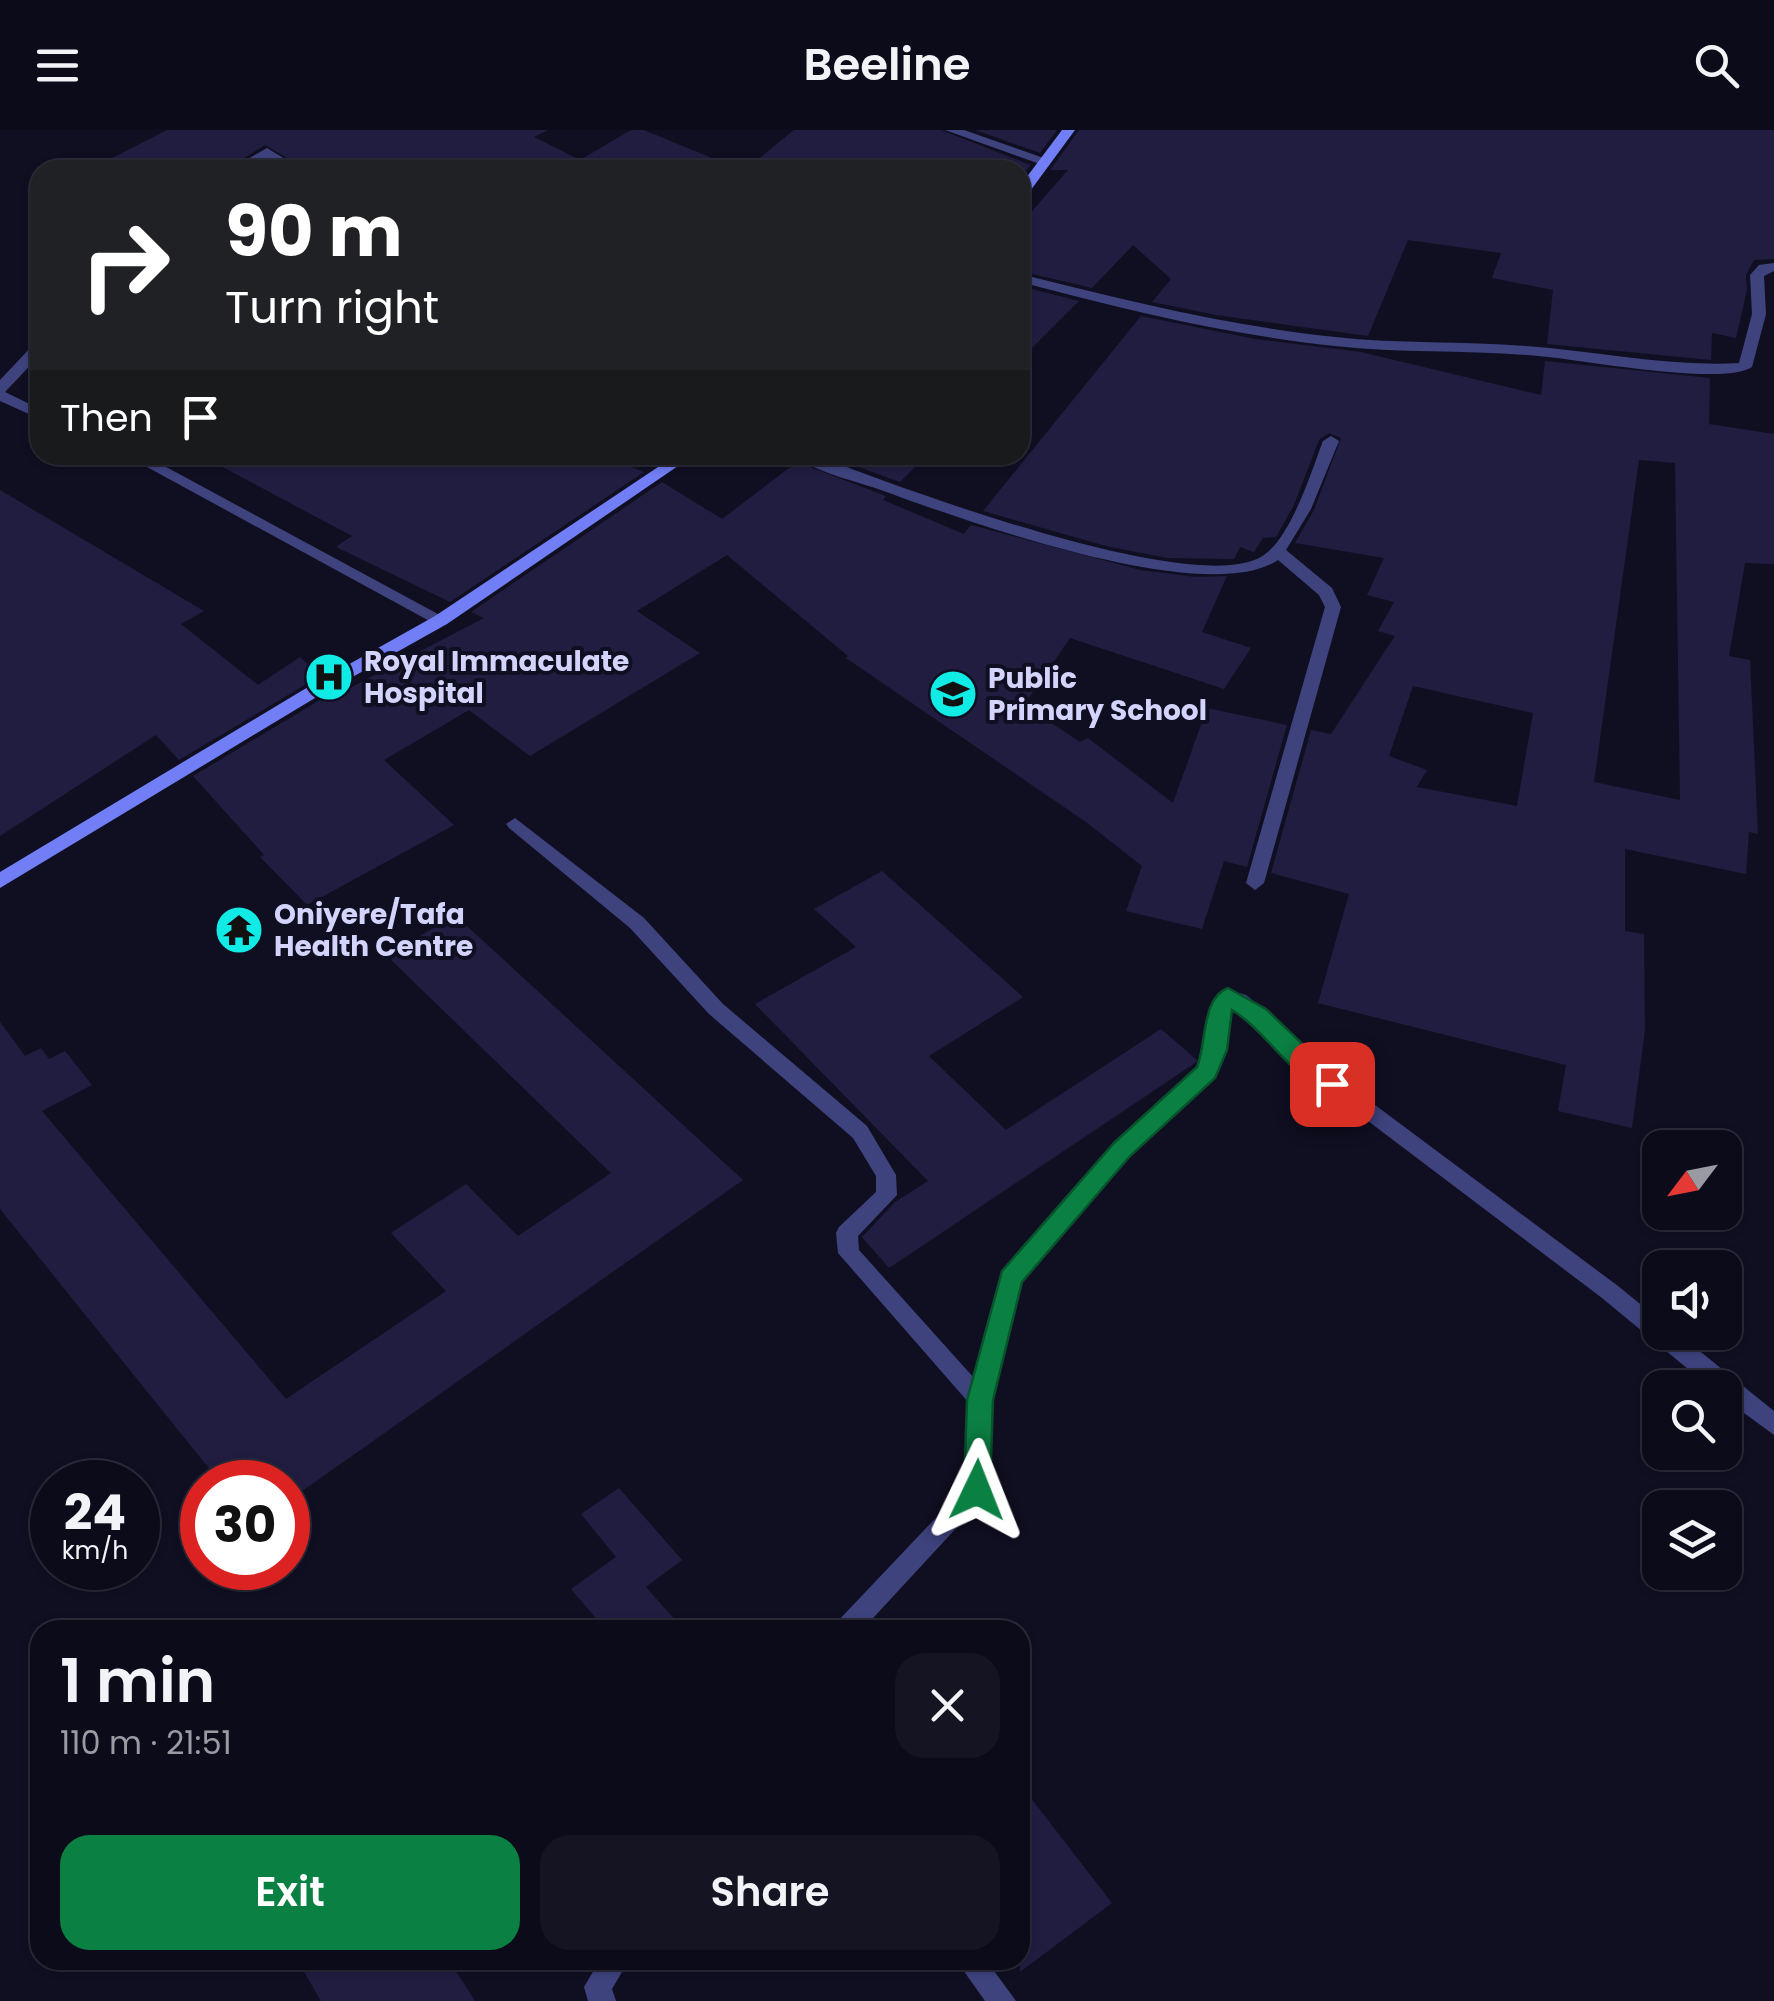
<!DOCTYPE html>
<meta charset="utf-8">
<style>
:root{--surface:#0c0b1a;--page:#151423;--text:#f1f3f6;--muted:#9a9ba2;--line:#2c2b39;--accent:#0b8043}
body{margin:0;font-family:Poppins,sans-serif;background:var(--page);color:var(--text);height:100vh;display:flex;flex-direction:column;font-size:38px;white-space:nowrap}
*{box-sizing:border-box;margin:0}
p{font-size:32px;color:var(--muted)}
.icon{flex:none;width:55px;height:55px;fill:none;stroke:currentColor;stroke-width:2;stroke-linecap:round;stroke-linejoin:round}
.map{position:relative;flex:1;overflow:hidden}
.side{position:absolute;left:30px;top:1490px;width:1000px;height:350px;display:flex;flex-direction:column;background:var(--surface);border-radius:30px;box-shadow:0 2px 8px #0004,0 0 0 2px var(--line)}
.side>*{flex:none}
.top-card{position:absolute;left:30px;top:30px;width:1000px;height:305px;border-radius:30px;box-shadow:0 2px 8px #0004,0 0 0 2px var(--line);background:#202124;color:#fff;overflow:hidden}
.needle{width:65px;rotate:238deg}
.fabs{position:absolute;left:1642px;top:1000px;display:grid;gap:20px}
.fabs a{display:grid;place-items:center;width:100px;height:100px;border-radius:20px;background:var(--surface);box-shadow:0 2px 8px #0004,0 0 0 2px var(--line);font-size:50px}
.speed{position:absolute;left:30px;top:1330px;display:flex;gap:20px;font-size:50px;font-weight:700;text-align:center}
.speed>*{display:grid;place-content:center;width:130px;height:130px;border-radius:50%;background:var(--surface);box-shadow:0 2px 8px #0004,0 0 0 2px var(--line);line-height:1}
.speed small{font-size:25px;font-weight:400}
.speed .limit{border:15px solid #d22;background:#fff;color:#111}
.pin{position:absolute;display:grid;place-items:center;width:85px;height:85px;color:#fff;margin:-42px;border-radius:20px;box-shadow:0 5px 15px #0006}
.me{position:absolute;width:110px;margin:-55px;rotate:2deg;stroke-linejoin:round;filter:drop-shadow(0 0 8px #0008)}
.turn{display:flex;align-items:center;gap:35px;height:210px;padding:0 30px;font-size:45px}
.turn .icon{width:130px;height:130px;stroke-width:2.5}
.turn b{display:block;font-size:70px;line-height:85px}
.then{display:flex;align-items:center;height:95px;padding:0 30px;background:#0003;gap:20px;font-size:38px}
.round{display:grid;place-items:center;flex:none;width:105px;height:105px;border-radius:30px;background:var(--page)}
.overview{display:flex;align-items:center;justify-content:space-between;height:170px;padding:0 30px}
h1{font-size:60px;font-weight:600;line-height:75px}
.action{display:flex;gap:20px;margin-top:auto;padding:20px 30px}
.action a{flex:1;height:115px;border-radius:30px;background:var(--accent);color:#fff;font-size:40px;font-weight:600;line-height:115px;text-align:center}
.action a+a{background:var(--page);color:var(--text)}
header{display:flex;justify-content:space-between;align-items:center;height:130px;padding:0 30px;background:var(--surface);font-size:45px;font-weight:600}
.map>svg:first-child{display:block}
.building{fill:#201d41;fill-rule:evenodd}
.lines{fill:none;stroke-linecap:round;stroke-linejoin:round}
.lane{fill:#3e437e;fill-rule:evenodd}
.street{fill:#3e437e;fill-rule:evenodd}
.secondary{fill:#717ef5;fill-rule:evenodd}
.route{fill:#0b8043;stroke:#07532c;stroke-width:2.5}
.labels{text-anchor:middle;stroke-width:8;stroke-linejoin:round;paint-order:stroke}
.poi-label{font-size:28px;font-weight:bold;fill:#d3d4fc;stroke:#100f22;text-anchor:start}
</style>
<header><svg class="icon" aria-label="menu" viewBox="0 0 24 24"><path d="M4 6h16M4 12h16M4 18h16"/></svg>Beeline<svg class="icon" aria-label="search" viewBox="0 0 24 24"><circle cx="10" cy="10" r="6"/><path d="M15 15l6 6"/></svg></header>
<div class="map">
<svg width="1774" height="1871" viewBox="0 0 1774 1871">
<rect width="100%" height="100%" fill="#100f22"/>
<path class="building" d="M167,0H548L534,7L580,30L631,0H644L738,39L507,40L488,30L469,40H307L265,15L225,40H89Z
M794,0H941L1031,35L1027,40H745Z
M975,0H1057L1040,23Z
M1079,0H1774V129L1754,130L1746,145L1747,160L1736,208L1712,203L1711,230L1547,214L1553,160L1492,148L1501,123L1408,110L1368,206L1216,185L1152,172L1171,149L1133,115L1092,158L1020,141V95L1068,40H1050Z
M1020,156L1079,171L1020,230Z
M1141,186L1255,209L1361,222L1541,265L1545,231L1710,248L1709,294L1774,304V434L1745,433L1729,526L1750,530L1758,704L1749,702L1746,744L1625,719V801L1644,804L1645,900L1632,998L1558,981L1566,935L1318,873L1349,764L1271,743L1311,600L1331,604L1395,506L1378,501L1394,472L1367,465L1384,428L1295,413L1314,380L1341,308L1329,303L1319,310L1294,375L1276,407L1263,408L1254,422L1240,417L1234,429L1167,428L1106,416L983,381ZM1639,330L1675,333L1680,670L1594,652ZM1413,556L1533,583L1517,676L1417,657L1427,640L1389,626Z
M200,325H603L644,342L450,472L336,417L352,406Z
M826,325H927L900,352Z
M797,332L886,366L883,370L964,404L971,395L1140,440L1196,447L1227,446L1202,502L1251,518L1224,559L1070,508L1024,575L1080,612L1088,608L1173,673L1207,578L1287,595L1247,737L1224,731L1202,799L1126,781L1142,736L1086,692L846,528L848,526L727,425L637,481L700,523L530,626L469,580L384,630L454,695L307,775L260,727L264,725L193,646L335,561L338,564L484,488L471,482L662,352L722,389Z
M0,360L204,481L181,494L258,555L300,527L320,546L179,630L156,605L0,706Z
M882,741L1023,867L929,926L1006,1000L1161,899L1198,931L889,1138L862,1107L895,1072L928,1051L755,874L856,817L814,779Z
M455,785L743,1050L288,1371V1352H220L0,1079V892L25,926L41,918L49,929L65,921L92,955L42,981L286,1269L446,1161L391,1103L466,1054L518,1106L611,1043L387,826Z
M619,1358L682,1430L646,1457L684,1500H606L571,1459L616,1427L581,1384Z
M1020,1654L1112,1773L1020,1842Z
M297,1830H449L475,1871H321Z"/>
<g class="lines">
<path class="lane" d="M1331,306L1339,311L1311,379L1286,420L1332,458L1341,477L1264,753L1255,760L1246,753L1325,477L1319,465L1278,430C1206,479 958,388 878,359C852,350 815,342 793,325H815C899,357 1179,463 1257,429C1289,416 1311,342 1323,311Z"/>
<path class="street" d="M945,0H964L1052,31L1040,34Z
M267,18L303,40H287L267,28L245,40H229Z
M1774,133V141L1764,146L1766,184L1752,237C1724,256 1588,231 1548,227C1477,219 1406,224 1335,216C1228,205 1123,179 1020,152V144C1124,170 1228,196 1335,207C1398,214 1462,211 1526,216C1597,221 1667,237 1739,233L1752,184L1750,145L1759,135Z
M40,212V225L5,262L40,279V289L0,271V250L35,213Z
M125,325H144L449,490L447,494H435Z
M515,688L644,788L723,874L867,996L896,1045L897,1065L858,1106L859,1120L974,1248L1002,1142L1115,1014L1199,937L1206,921L1215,870L1229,860L1246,865L1275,888L1308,925L1618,1156L1660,1190V1202H1676L1774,1281V1305L1725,1269V1258H1711L1602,1168L1294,935L1261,898L1233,876L1226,921L1214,947L1129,1026L1020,1152L991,1270L989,1360L985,1367L862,1500H834L837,1492L966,1356L969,1273L838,1123L836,1103L839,1097L876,1062V1046L853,1008L709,884L630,798L509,698L506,694Z
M600,1830H629L612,1859L616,1871H588L584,1857Z
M956,1830H986L1016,1871H985Z"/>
<path class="secondary" d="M1062,0H1075L1025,68L1020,69V56Z
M676,325H694L447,494L315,568L0,758V742L303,560L435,486Z"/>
</g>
<path class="route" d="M1228,858L1266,879L1344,954L1332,962C1291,949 1268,902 1232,880L1227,920L1215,948L1130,1026L1022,1152L993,1270L990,1360L986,1368L977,1372L967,1368L964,1360L967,1270L1002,1141L1114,1013L1197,937C1207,913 1201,868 1228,858Z"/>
<defs>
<g id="hospital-disc" transform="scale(2.5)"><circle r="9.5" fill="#10ebe6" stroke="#100f22"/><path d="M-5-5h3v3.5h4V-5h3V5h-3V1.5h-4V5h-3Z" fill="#111"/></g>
<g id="school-disc" transform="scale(2.5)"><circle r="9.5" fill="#10ebe6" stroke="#100f22"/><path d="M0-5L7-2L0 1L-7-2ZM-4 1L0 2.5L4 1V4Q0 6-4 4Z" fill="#111"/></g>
<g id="temple-disc" transform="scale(2.5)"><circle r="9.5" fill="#10ebe6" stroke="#100f22"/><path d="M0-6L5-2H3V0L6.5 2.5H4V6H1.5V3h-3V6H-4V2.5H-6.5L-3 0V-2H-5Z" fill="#111"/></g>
</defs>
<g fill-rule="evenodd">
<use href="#hospital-disc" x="329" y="547"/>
<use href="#school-disc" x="953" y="564"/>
<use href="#temple-disc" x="239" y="800"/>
</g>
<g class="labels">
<g class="poi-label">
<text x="364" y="541">Royal Immaculate<tspan x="364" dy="32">Hospital</tspan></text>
<text x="988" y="558">Public<tspan x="988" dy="32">Primary School</tspan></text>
<text x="274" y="794">Oniyere/Tafa<tspan x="274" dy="32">Health Centre</tspan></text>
</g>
</g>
</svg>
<div class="fabs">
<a><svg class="needle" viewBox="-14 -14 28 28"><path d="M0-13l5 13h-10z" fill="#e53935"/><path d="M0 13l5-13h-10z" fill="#9a9ba2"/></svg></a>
<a><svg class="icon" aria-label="sound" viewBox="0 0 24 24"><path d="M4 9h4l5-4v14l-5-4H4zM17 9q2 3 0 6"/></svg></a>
<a><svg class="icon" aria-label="search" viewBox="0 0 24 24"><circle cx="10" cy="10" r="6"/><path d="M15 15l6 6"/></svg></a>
<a><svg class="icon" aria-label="layers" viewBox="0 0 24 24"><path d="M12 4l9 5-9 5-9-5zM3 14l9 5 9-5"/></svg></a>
</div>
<div class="speed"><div>24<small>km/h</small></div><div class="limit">30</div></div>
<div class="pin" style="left:1332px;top:954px;background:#d93025"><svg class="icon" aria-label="arrive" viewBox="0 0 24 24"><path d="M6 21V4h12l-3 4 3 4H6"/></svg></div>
<svg class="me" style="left:977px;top:1360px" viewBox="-20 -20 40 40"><path d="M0-17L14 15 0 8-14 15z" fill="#0b8043" stroke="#fff" stroke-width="4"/></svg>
<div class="top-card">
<div class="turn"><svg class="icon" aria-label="right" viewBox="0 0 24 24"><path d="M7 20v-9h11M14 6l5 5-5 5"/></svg><div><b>90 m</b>Turn right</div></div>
<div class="then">Then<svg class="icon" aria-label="arrive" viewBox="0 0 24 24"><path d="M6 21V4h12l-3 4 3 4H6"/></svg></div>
</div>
<section class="side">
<div class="overview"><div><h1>1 min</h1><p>110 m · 21:51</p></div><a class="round"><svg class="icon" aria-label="close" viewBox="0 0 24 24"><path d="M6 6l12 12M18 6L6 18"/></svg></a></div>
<div class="action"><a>Exit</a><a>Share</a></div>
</section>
</div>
